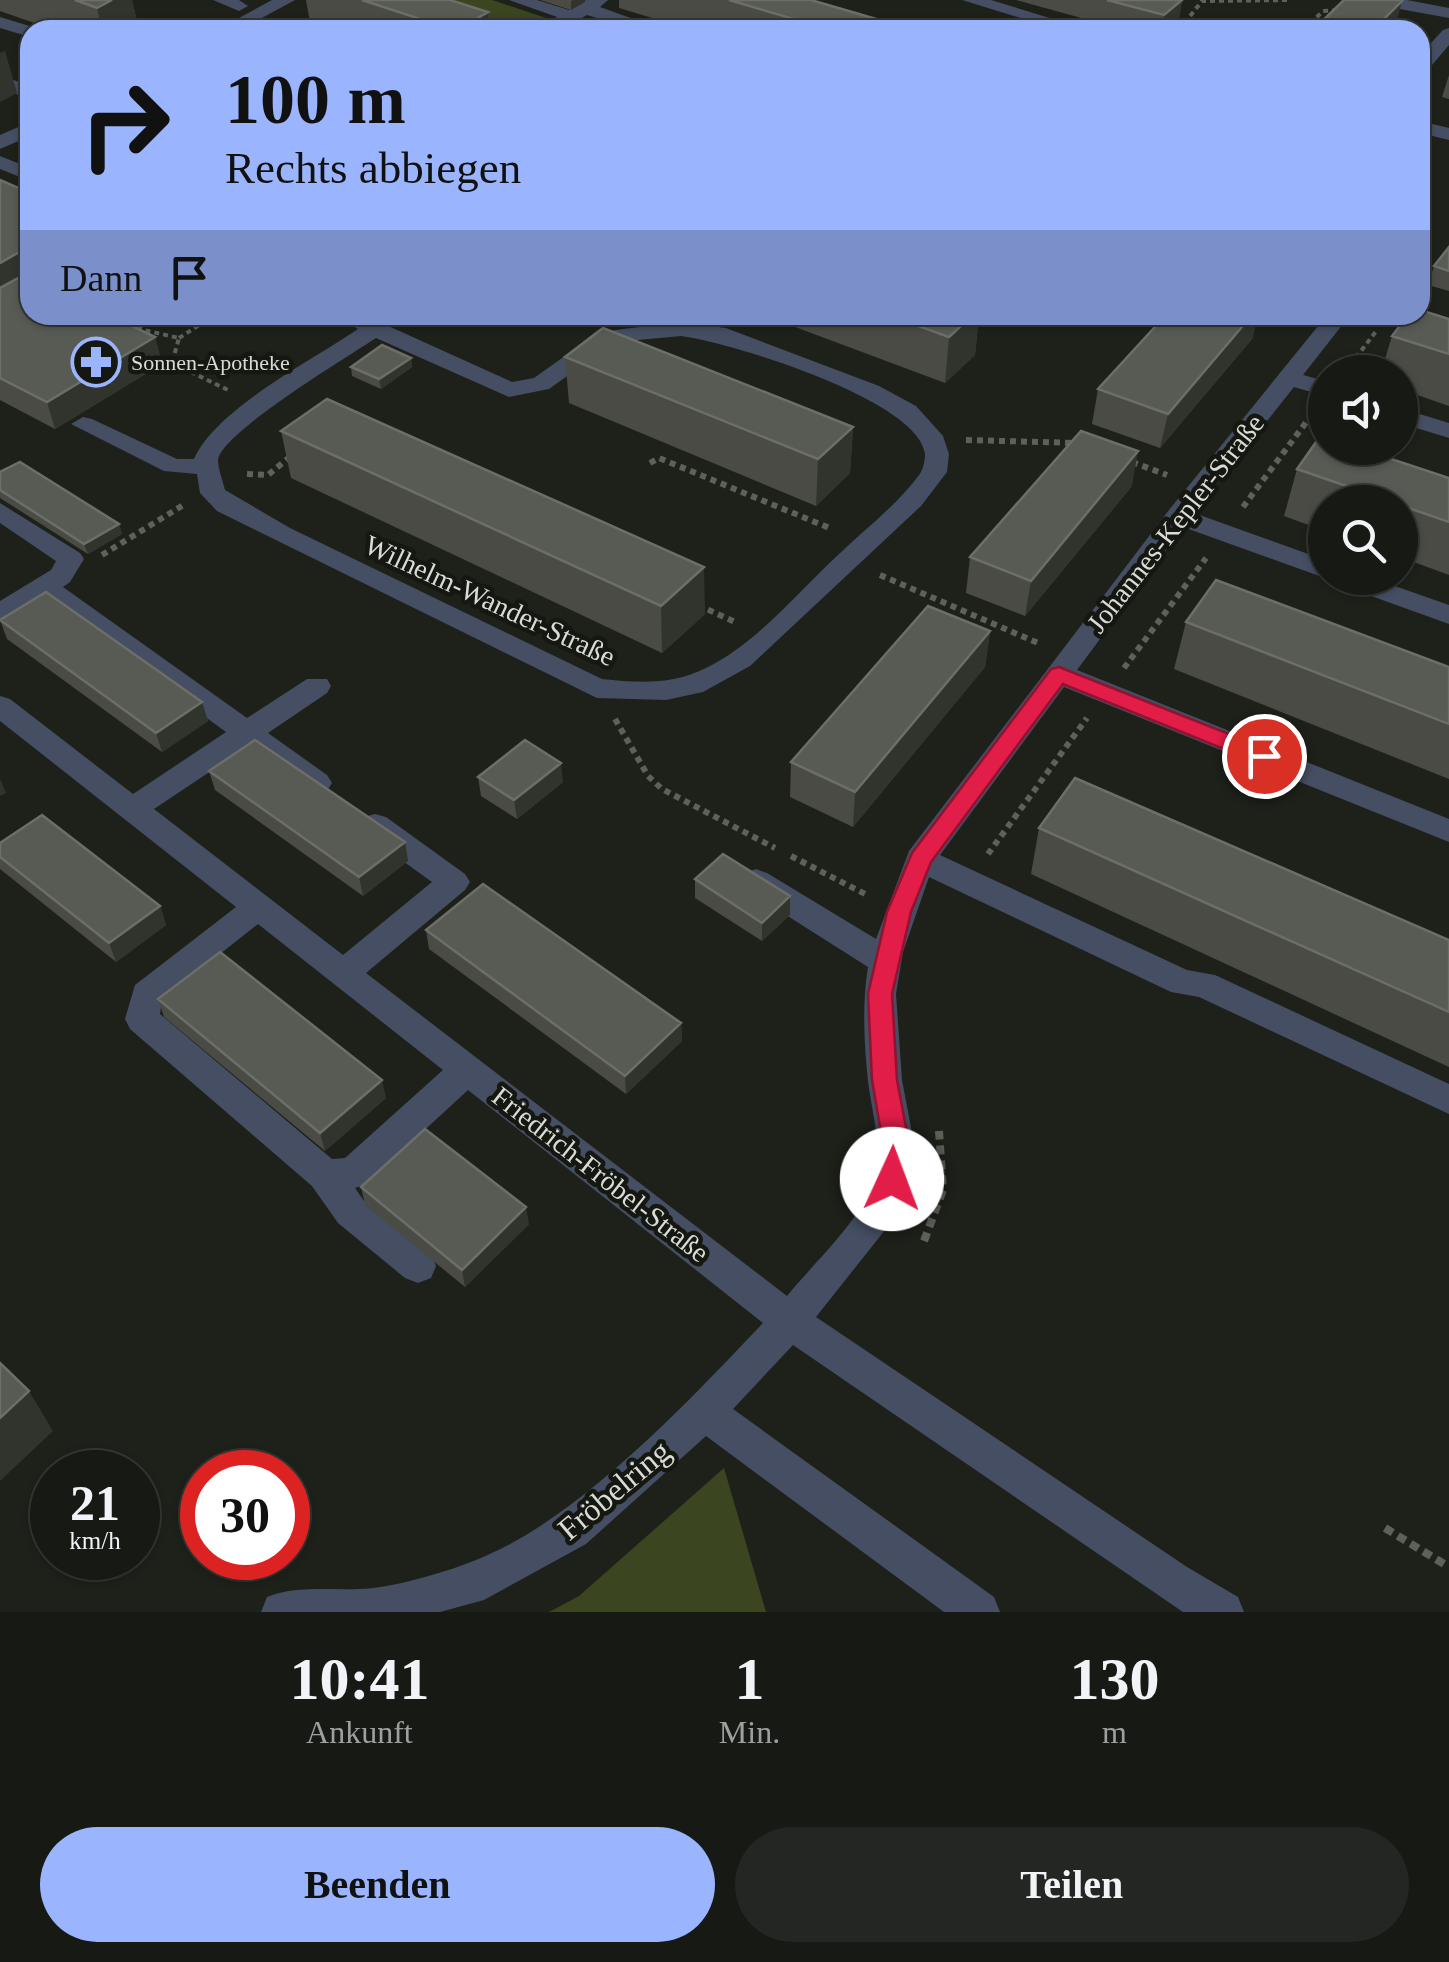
<!DOCTYPE html>
<html lang="de">
<meta charset="utf-8">
<style>
:root{--surface:#161914;--page:#232622;--text:#f1f3f6;--muted:#9ea0a0;--line:#353834;--accent:#9ab5fd}
body{margin:0;font-family:Georgia,serif;background:var(--page);color:var(--text);height:100vh;display:flex;flex-direction:column;font-size:38px;white-space:nowrap}
*{box-sizing:border-box;margin:0}
p{font-size:32px;color:var(--muted)}
.icon{flex:none;width:55px;height:55px;fill:none;stroke:currentColor;stroke-width:2;stroke-linecap:round;stroke-linejoin:round}
.map{position:relative;height:1612px;overflow:hidden}
.details{display:flex;flex-direction:column;background:var(--surface);flex:1}
.details>*{flex:none}
.guide{position:absolute;left:20px;top:20px;width:1410px;height:305px;border-radius:30px;box-shadow:0 2px 8px #0004,0 0 0 2px var(--line);background:#9ab5fd;color:#111;overflow:hidden}
.fabs{position:absolute;left:1308px;top:355px;display:grid;gap:20px}
.fabs a{display:grid;place-items:center;width:110px;height:110px;border-radius:50%;background:var(--surface);box-shadow:0 2px 8px #0004,0 0 0 2px var(--line);font-size:50px}
.speed{position:absolute;left:30px;top:1450px;display:flex;gap:20px;font-size:50px;font-weight:700;text-align:center}
.speed>*{display:grid;place-content:center;width:130px;height:130px;border-radius:50%;background:var(--surface);box-shadow:0 2px 8px #0004,0 0 0 2px var(--line);line-height:1}
.speed small{font-size:25px;font-weight:400}
.speed .limit{border:15px solid #d22;background:#fff;color:#111}
.pin{position:absolute;display:grid;place-items:center;width:85px;height:85px;color:#fff;margin:-42px;border:5px solid #fff;border-radius:50%;box-shadow:0 2px 10px #0007}
.me{position:absolute;width:110px;margin:-55px;rotate:2deg;stroke-linejoin:round;filter:drop-shadow(0 0 8px #0008)}
.turn{display:flex;align-items:center;gap:35px;height:210px;padding:0 40px;font-size:45px}
.turn .icon{width:130px;height:130px;stroke-width:2.5}
.turn b{display:block;font-size:70px;line-height:85px}
.then{display:flex;align-items:center;height:95px;padding:0 40px;background:#0003;gap:20px;font-size:38px}
.eta{display:flex;justify-content:space-evenly;align-items:center;height:170px;text-align:center}
.eta b{font-size:60px;font-weight:600;line-height:70px}
.action{display:flex;gap:20px;margin-top:auto;padding:20px 40px}
.action a{flex:1;height:115px;border-radius:60px;background:var(--accent);color:#111;font-size:40px;font-weight:600;line-height:115px;text-align:center}
.action a+a{background:var(--page);color:var(--text)}
.map>svg:first-child{display:block}
.green{fill:#3b4520}
.lines{fill:none;stroke-linecap:round;stroke-linejoin:round}
.path-far2{stroke:#5e615a;stroke-width:4;stroke-dasharray:5 4;stroke-linecap:butt}
.path-far1{stroke:#5e615a;stroke-width:6;stroke-dasharray:6 5;stroke-linecap:butt}
.path{stroke:#5e615a;stroke-width:8;stroke-dasharray:9 6;stroke-linecap:butt}
.minor{fill:#454e63;fill-rule:evenodd}
.wall{fill:#494b44}
.shaded-wall{fill:#31342d}
.building{fill:#585a54;stroke:#6c6e68;stroke-width:2.5}
.route{fill:#e11d48;stroke:#92132f;stroke-width:2.5}
.labels{text-anchor:middle;stroke-width:9;stroke-linejoin:round;paint-order:stroke}
.far-poi-label{font-size:22px;fill:#d9dbd6;stroke:#151711;text-anchor:start}
.street-label{font-size:28px;fill:#d9dbd6;stroke:#151711}
.near-street-label{font-size:32px;fill:#d9dbd6;stroke:#151711}
</style>
<div class="map">
<svg width="1449" height="1612" viewBox="0 0 1449 1612">
<rect width="100%" height="100%" fill="#1e211a"/>
<path class="green" d="M432,0H492L552,20L534,30H523Z
M724,1468L766,1612H549L579,1596Z"/>
<g class="lines">
<path class="path-far2" d="M300,22L325,30
M1179,30L1202,1L1289,0
M1304,30L1323,11L1340,10
M113,315L144,330L179,338L172,363L228,390
M179,338L201,324L299,315
M1345,372L1377,330"/>
<path class="path-far1" d="M966,440L1078,443
M1132,462L1167,475
M650,463L659,458L832,529
M247,474L268,475L292,455
M1243,507L1313,413
M102,555L185,504
M880,575L1038,643
M698,605L737,623
M1124,668L1206,558
M615,719L648,776L662,789L775,848
M988,854L1087,718
M791,856L869,896"/>
<path class="path" d="M924,1241L943,1190L939,1131
M1385,1528L1449,1567"/>
<path class="minor" d="M213,0H239L248,6L239,11Z
M272,0H295L240,30H217Z
M399,0H426L506,30H479Z
M509,0H537L569,10L586,0H608L600,7L664,30H636L587,15L561,30H539L557,17Z
M962,0H991L1089,30H1060Z
M1369,0H1407L1449,8V18L1378,5Z
M0,17L36,28L38,30H30V37L0,28Z
M1449,28V45L1427,71L1420,73V55L1443,30Z
M0,75L30,86V99L0,88Z
M1420,121L1449,128V140L1420,133Z
M30,122V136L0,149V135Z
M0,156L30,168V181L0,169Z
M1420,313L1449,322V337L1396,320L1393,315Z
M335,315H364L512,382L534,378L586,341L615,330L681,322L726,328L879,386L916,406L943,436L949,454L947,472L921,506L750,666L703,692L666,700L597,698L217,511L200,493L197,474L164,471L71,424L83,417L92,419L177,459H194C216,409 311,361 358,329ZM681,336C729,342 919,400 925,454C925,461 923,470 919,475C897,505 865,529 838,555C797,593 757,643 706,668C673,685 638,683 602,679L290,528L225,490C223,482 218,469 218,460C221,433 349,356 376,338L509,397L549,389L602,351L627,341Z
M1327,315H1350L1303,375L1325,381V396L1294,387L1194,513L1325,560V578L1183,527L1077,670L1449,819V842L1064,687L940,855L1187,970L1215,975L1449,1084V1114L1199,997L1171,992L929,877L903,952L896,994L902,1080L913,1138L910,1179L889,1225L816,1317L1187,1567L1238,1597L1244,1612H1183L793,1345L733,1409L994,1597L1000,1612H944L706,1436L586,1544L484,1600L440,1612H261L267,1597C300,1584 338,1592 373,1588C405,1584 446,1572 476,1560C578,1520 688,1402 763,1323L468,1090L366,1184L355,1188L364,1201L431,1254L436,1266L431,1278L418,1283L405,1278L338,1223L312,1186L130,1029L125,1019L135,985L236,907L0,721V696L10,699L133,794L226,732L43,599L0,622V601L51,570L56,561L0,523V503L80,553L84,559L70,582L63,587L247,718L307,679H327L331,686L327,693L268,733L327,775L332,783L327,791L317,794L307,791L247,747L154,809L343,955L432,882L364,833L360,825L364,817L375,814L386,817L465,874L470,882L465,890L366,973L787,1296C812,1265 863,1218 874,1180C883,1147 872,1114 868,1081C864,1044 862,1004 868,967L745,889L740,881L745,873L756,869L767,873L876,939L909,851L1169,510ZM258,924L443,1070L345,1158L332,1159L160,1014L162,1000Z
M1400,408L1449,423V438L1400,423Z
M1334,578H1372L1449,605V624L1338,584Z"/>
</g>
<path class="wall" d="M0,0H132L139,30H54L0,11Z
M306,0H450L488,12L490,30H335L310,22Z
M540,0H585V2L571,10Z
M619,0H811L914,30H692L619,8Z
M1016,0H1182L1178,24L1171,30H1125Z
M1449,75V99L1442,97Z
M0,180L30,193L29,277L155,337L162,364L55,429L0,400Z
M1449,247V291L1428,285L1434,266Z
M763,315H979L975,355L945,383Z
M1166,315H1258L1252,339L1160,448L1092,424L1098,389Z
M1449,319V406L1400,389V372H1381L1392,336Z
M565,357L853,427L850,473L816,506L569,403Z
M411,358L412,367L381,389L352,376L351,367Z
M281,431L705,614L662,653L291,478Z
M1297,469L1449,478V575L1400,557V502H1325V531L1284,516Z
M0,472L119,524L122,534L88,554L0,498Z
M1132,486L1025,616L966,593L970,557Z
M0,620L202,702L208,721L162,752L7,639Z
M1186,622L1449,667V779L1174,669Z
M990,631L985,667L853,827L790,797L791,762Z
M209,771L405,842L408,861L363,896L215,790Z
M478,777L563,782L517,819L481,796Z
M1039,828L1449,940V1067L1031,874Z
M0,843L160,906L166,925L116,962L0,869Z
M695,879L790,896V915L762,941L695,898Z
M426,930L681,1023L682,1041L626,1094L429,949Z
M158,999L386,1098L325,1151L164,1017Z
M361,1187L529,1224L465,1287L365,1205Z"/>
<path class="shaded-wall" d="M112,0H132L139,30H102L97,8Z
M574,0H585V2L571,10V1Z
M1182,0L1178,24L1171,30H1161L1164,15Z
M1402,1L1396,25L1390,30H1373Z
M488,12L490,30H457Z
M5,51L17,93L0,102V53Z
M30,246V277L0,294V263Z
M973,315H979L975,355L945,383L949,337Z
M1252,315H1258L1252,339L1160,448L1168,414Z
M155,337L162,364L55,429L47,402Z
M411,358L412,367L381,389L379,379Z
M853,427L850,473L816,506L818,459Z
M1138,451L1132,486L1025,616L1031,581Z
M119,524L122,534L88,554L84,544Z
M704,567L705,614L662,653L661,606Z
M990,631L985,667L853,827L855,792Z
M202,702L208,721L162,752L156,733Z
M561,763L563,782L517,819L514,800Z
M0,779L6,793L0,796Z
M405,842L408,861L363,896L359,877Z
M790,896V915L762,941V923Z
M160,906L166,925L116,962L109,943Z
M681,1023L682,1041L626,1094L625,1076Z
M382,1080L386,1098L325,1151L320,1133Z
M526,1207L529,1224L465,1287L462,1270Z
M29,1391L53,1431L0,1481V1418Z"/>
<path class="building" d="M75,0H112L97,8Z
M362,0H450L488,12L457,30H454Z
M729,0H811L914,30H831Z
M1107,0H1182L1164,15Z
M1344,0H1399L1402,1L1373,30H1313Z
M0,180L30,193V246L0,263Z
M1449,247V271L1434,266Z
M24,275L30,278V315H109L155,337L47,402L0,378V288Z
M1420,310L1449,319V354L1392,336L1408,315H1420Z
M888,315H973L949,337Z
M1166,315H1252L1168,414L1098,389Z
M603,328L853,427L818,459L565,357Z
M382,345L411,358L379,379L351,367Z
M327,399L704,567L661,606L281,431Z
M1081,431L1138,451L1031,581L970,557Z
M1321,435L1325,436V448H1358L1449,478V522L1400,505V502H1393L1297,469Z
M20,462L119,524L84,544L0,490V472Z
M1216,580L1449,667V724L1186,622Z
M46,592L202,702L156,733L0,620Z
M928,606L990,631L855,792L791,762Z
M255,740L405,842L359,877L209,771Z
M525,740L561,763L514,800L478,777Z
M1075,778L1449,940V1012L1039,828Z
M42,815L160,906L109,943L0,857V843Z
M723,854L790,896L762,923L695,879Z
M483,884L681,1023L625,1076L426,930Z
M220,952L382,1080L320,1133L158,999Z
M425,1129L526,1207L462,1270L361,1187Z
M0,1363L29,1391L0,1418Z"/>
<path class="route" d="M1059,667L1272,751L1275,756L1272,762H1256L1063,684L931,862L911,912L892,994L897,1080L908,1138L902,1187L892,1190L882,1187L878,1179L882,1138L872,1080L868,994L887,912L912,853L1051,669Z"/>
<defs>
<g id="pharmacy-ring" transform="scale(2.5)"><circle r="9.5" fill="#151711" stroke="#9ab5fd" stroke-width="1.5"/><path d="M-2-6h4v4h4v4h-4v4h-4v-4h-4v-4h4Z" fill="#9ab5fd"/></g>
</defs>
<g fill-rule="evenodd">
<use href="#pharmacy-ring" x="96" y="362"/>
</g>
<g class="labels">
<g class="far-poi-label">
<text x="131" y="370">Sonnen-Apotheke</text>
</g>
<g class="street-label">
<text transform="translate(1175 523) rotate(-52)" y="10">Johannes-Kepler-Straße</text>
<text transform="translate(490 600) rotate(25)" y="10">Wilhelm-Wander-Straße</text>
<text transform="translate(601 1174) rotate(38)" y="10">Friedrich-Fröbel-Straße</text>
</g>
<g class="near-street-label">
<text transform="translate(614 1490) rotate(-40)" y="11">Fröbelring</text>
</g>
</g>
</svg>
<div class="fabs">
<a><svg class="icon" aria-label="sound" viewBox="0 0 24 24"><path d="M4 9h4l5-4v14l-5-4H4zM17 9q2 3 0 6"/></svg></a>
<a><svg class="icon" aria-label="search" viewBox="0 0 24 24"><circle cx="10" cy="10" r="6"/><path d="M15 15l6 6"/></svg></a>
</div>
<div class="speed"><div>21<small>km/h</small></div><div class="limit">30</div></div>
<div class="pin" style="left:1264px;top:756px;background:#d93025"><svg class="icon" aria-label="arrive" viewBox="0 0 24 24"><path d="M6 21V4h12l-3 4 3 4H6"/></svg></div>
<svg class="me" style="left:892px;top:1179px" viewBox="-20 -20 40 40"><circle r="19" fill="#fff"/><path d="M0-13L10 11 0 6-10 11z" fill="#e11d48"/></svg>
<div class="guide">
<div class="turn"><svg class="icon" aria-label="right" viewBox="0 0 24 24"><path d="M7 20v-9h11M14 6l5 5-5 5"/></svg><div><b>100 m</b>Rechts abbiegen</div></div>
<div class="then">Dann<svg class="icon" aria-label="arrive" viewBox="0 0 24 24"><path d="M6 21V4h12l-3 4 3 4H6"/></svg></div>
</div>
</div>
<section class="details">
<div class="eta">
<div><b>10:41</b><p>Ankunft</p></div>
<div><b>1</b><p>Min.</p></div>
<div><b>130</b><p>m</p></div>
</div>
<div class="action"><a>Beenden</a><a>Teilen</a></div>
</section>
